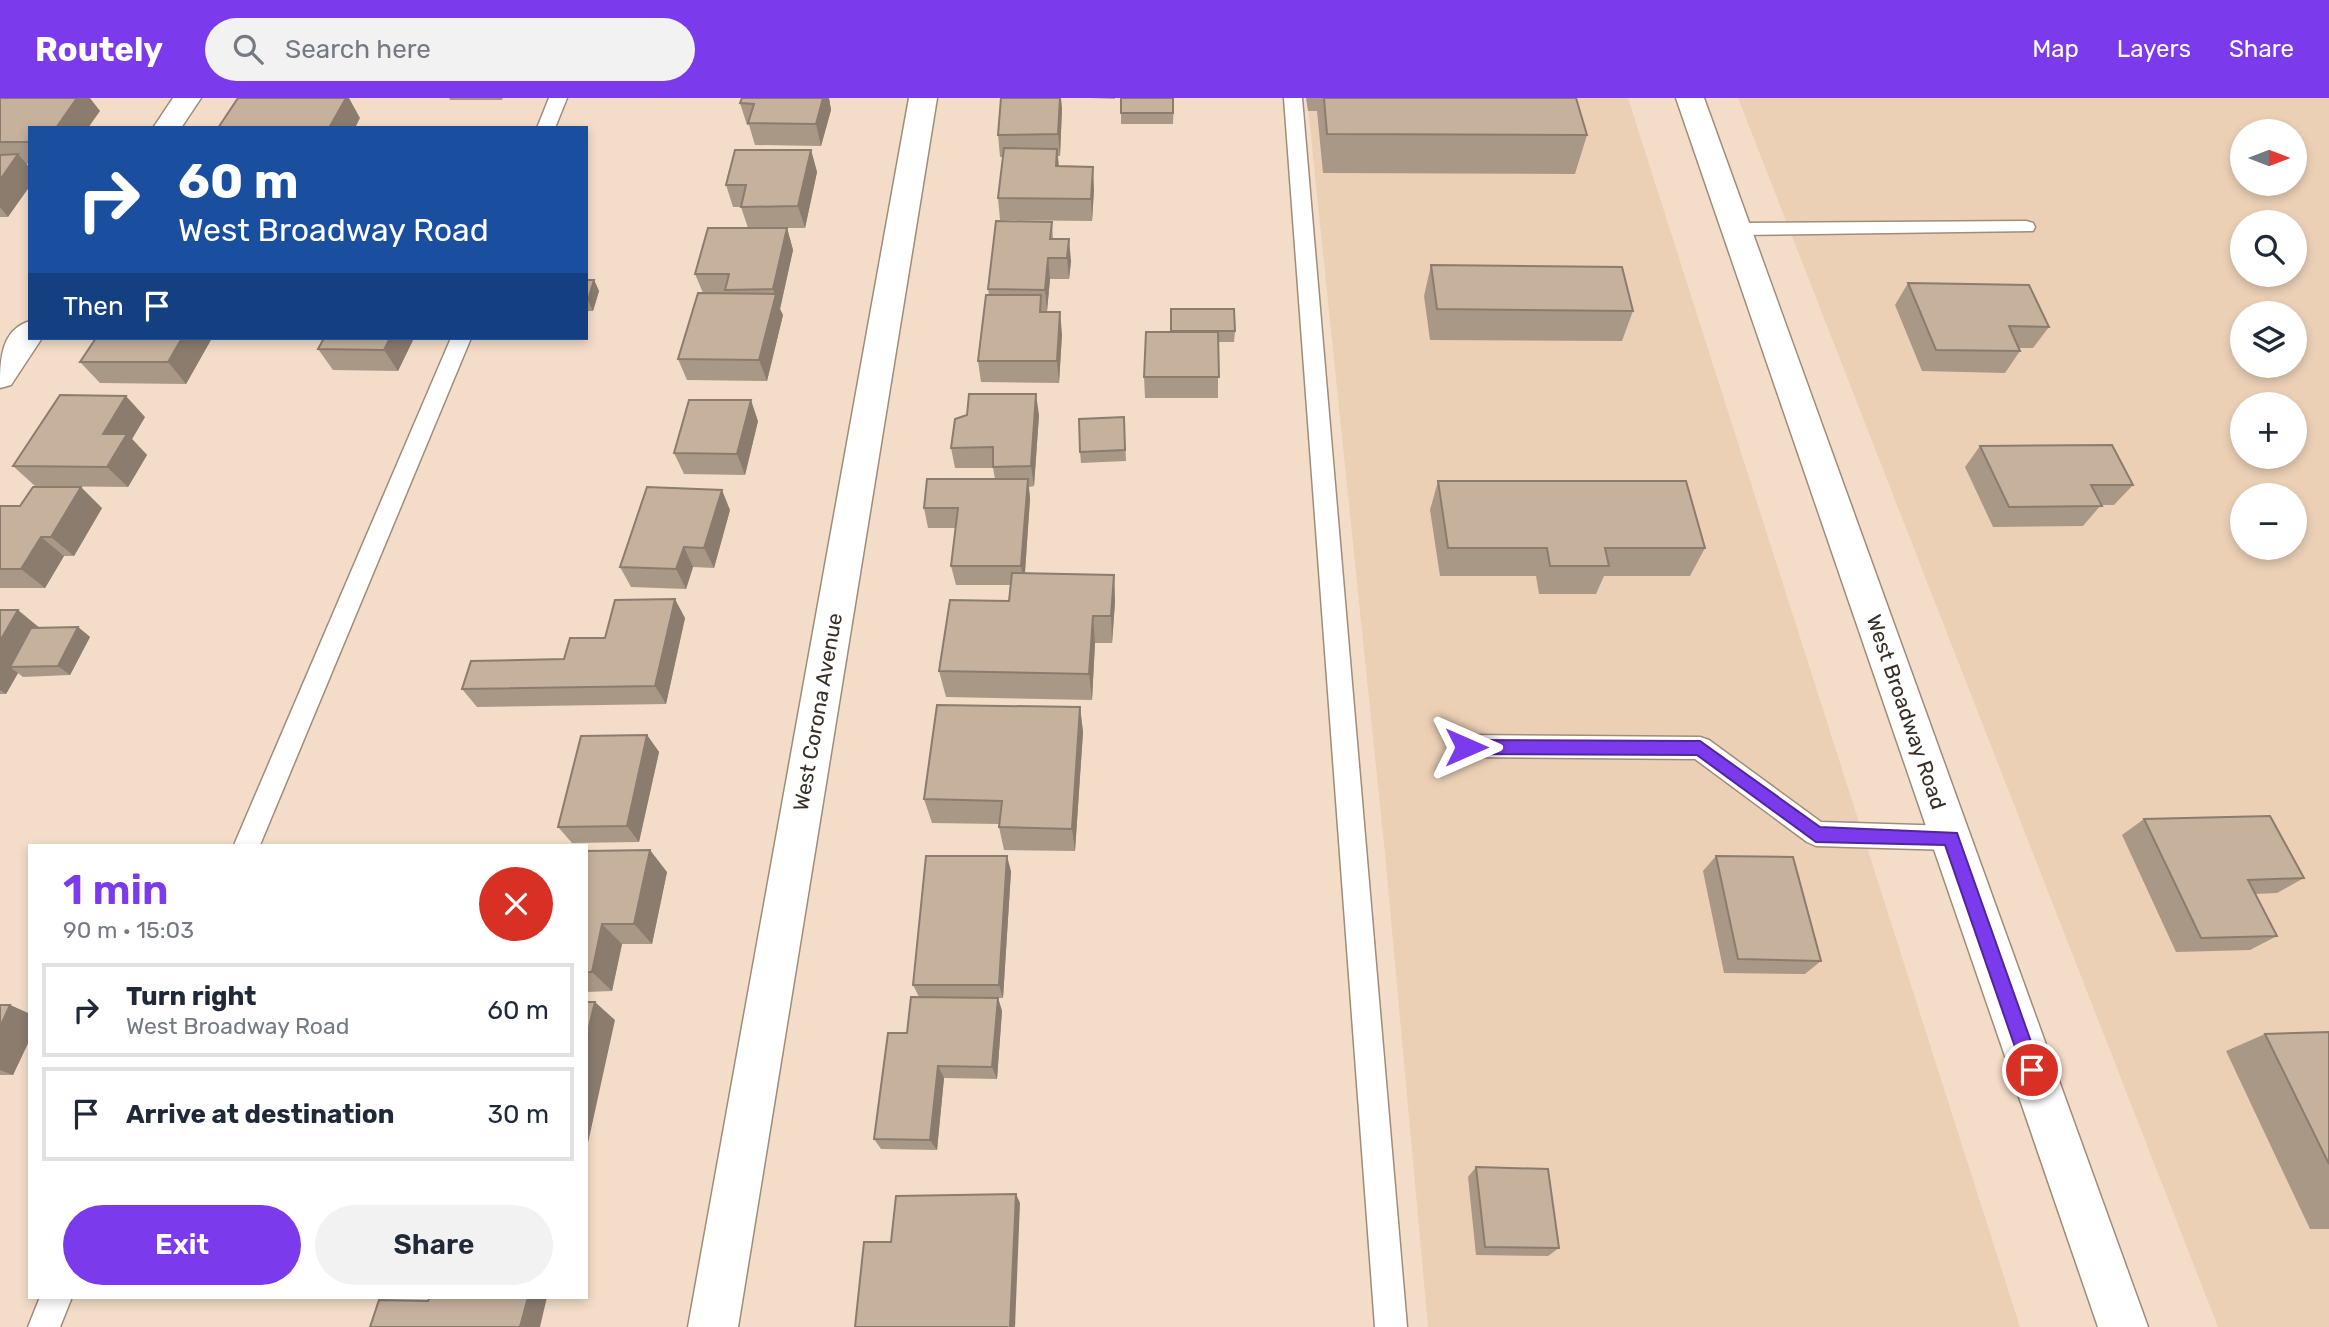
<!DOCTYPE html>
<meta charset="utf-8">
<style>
:root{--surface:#fff;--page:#f2f2f3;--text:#1f2937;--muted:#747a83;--line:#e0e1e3;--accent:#7c3aed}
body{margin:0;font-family:Rubik,sans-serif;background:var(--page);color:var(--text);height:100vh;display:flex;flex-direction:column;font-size:26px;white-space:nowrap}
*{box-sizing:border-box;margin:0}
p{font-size:23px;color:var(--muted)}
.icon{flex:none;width:38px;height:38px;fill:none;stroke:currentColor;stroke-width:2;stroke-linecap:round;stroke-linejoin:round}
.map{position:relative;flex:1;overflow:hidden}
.details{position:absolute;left:28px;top:746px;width:560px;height:455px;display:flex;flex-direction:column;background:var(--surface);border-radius:0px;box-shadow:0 4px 10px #0003}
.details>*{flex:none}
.guide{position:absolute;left:28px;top:28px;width:560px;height:214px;border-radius:0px;box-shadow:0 4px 10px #0003;background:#1a4fa0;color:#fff;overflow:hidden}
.needle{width:46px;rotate:90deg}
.buttons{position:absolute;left:2230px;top:21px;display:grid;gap:14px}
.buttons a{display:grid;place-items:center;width:77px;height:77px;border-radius:50%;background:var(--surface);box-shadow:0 4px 10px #0003;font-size:35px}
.pin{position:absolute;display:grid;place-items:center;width:60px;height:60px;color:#fff;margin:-30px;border:4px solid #fff;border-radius:50%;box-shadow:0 2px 7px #0007}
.me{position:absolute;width:77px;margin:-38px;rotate:90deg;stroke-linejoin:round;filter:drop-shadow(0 0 5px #0008)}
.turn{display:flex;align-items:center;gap:24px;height:147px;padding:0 35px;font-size:32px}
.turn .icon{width:91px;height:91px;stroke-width:2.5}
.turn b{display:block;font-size:49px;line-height:60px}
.then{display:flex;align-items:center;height:66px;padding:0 35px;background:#0003;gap:14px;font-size:26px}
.round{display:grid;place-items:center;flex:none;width:74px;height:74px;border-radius:37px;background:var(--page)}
.overview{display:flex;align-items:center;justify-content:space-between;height:119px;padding:0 35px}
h1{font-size:42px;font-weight:600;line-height:52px;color:var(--accent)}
.action{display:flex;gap:14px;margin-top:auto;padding:14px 35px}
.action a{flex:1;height:80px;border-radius:42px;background:var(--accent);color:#fff;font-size:28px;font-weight:600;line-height:80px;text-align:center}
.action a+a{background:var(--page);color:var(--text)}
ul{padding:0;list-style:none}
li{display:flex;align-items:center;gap:21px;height:94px;margin:0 14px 10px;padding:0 21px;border:4px solid var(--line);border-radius:0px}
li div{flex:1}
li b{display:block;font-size:26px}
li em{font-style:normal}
header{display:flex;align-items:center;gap:42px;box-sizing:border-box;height:98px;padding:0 35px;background:var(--accent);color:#fff}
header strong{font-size:33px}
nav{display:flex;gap:38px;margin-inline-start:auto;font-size:24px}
.search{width:490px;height:63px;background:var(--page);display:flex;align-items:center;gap:18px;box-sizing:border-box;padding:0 24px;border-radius:38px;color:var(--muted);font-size:26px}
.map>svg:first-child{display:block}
.built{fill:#ebd0b6;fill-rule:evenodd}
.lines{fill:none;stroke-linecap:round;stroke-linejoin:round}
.lane-casing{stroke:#a08c79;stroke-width:3}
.street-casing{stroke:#a08c79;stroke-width:3}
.secondary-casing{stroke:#a08c79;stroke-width:3}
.lane{fill:#fff;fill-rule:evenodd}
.street{fill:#fff;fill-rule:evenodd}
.secondary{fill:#fff;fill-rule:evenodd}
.wall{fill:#aa9887}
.shaded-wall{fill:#8b7c6e}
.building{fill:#c6b19d;stroke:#8b7c6e;stroke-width:2}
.route{fill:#7c3aed;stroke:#51269a;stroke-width:2}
.labels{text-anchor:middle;stroke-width:6;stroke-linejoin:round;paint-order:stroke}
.street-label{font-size:21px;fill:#383028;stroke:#fff}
</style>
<header>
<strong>Routely</strong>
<div class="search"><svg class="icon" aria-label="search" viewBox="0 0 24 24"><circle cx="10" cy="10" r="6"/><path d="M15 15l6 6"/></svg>Search here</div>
<nav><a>Map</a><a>Layers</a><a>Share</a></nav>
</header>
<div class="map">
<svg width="2329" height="1229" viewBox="0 0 2329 1229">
<rect width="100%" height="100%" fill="#f3ddc8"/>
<path class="built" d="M1307,0H1628L2020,1229H1428L1385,756Z
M1738,0H2329V1229H2218ZM2242,33H2294V86H2242ZM2242,124H2294V177H2242ZM2242,215H2294V268H2242ZM2242,306H2294V359H2242ZM2242,397H2294V450H2242Z"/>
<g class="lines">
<g class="lane-casing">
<path id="lane" d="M549,0H567L555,30H537Z
M1284,0H1302L1407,1229H1375Z
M2026,123L2033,125L2035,129L2033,133L1736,137L1729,135L1727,131L1729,127L1736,125Z
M451,240H471L260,747H234Z
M1466,637L1700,639L1709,642L1821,724L1951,728L1960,732L1964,740L1960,748L1951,752L1816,748L1807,744L1695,661L1466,659L1457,656L1454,648L1457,640Z
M40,1199H72L60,1229H28Z"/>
</g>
<g class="street-casing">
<path id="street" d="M173,0H201L181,30H153Z
M909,0H937L738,1229H688Z
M30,223V240H42L11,287L0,290C0,264 0,232 30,223Z"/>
</g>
<g class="secondary-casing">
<path id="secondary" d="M1676,0H1704L2148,1229H2098Z"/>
</g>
<use href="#lane" class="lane"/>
<use href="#street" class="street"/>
<use href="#secondary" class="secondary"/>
</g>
<path class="wall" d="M0,0L100,13L30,30V66H26L8,119H0Z
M449,0H503L502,2H450Z
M742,0H829L831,12L821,48L755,47L749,27H747L740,5Z
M1089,0H1115V1Z
M1174,0L1173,26H1121V15Z
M1306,0H1576L1587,37L1575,76L1323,75L1317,13H1308Z
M1062,10L1060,58H1058L1059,68L1094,91L1092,123L1000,122L998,100L1003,59H1000L998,37Z
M811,52L817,74L805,130H787L793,152L780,211L783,217L767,283L687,282L678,261L703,195L695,176L748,130L741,109H733L726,87Z
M1052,124L1053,141L1071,163L1069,181H1050L1047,213H1043L1062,236L1059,285L981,284L978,263L989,197L988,191Z
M1431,167L1633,213L1622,243L1430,242L1424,198Z
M586,182H594L599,193L593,213H586Z
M1908,185L2049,229L2033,250H2019L2020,253L2005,275L1922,273L1895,207Z
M1171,211L1235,233L1234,244H1218V300H1145L1144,279L1171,234Z
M96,240H212L186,286L100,285L80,264Z
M324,240H414L398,273L333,272L318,251Z
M1039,317L1034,388L1029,389L1030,401L1025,475L1114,477L1115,504L1112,545H1095L1092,602L946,599L939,573L1009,503L1011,487H956L951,468L956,430H928L924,410L995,381L993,370H955L951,350Z
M145,319L132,341L147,357L128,389L35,388L13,368Z
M1124,319L1126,363L1081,365L1080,354Z
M758,323L745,377L684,376L674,355Z
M1980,348L2133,387L2114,407H2101L2083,428L1993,429L1965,369Z
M1438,383L1705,450L1690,478H1604L1596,496H1539L1536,478H1440L1430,412Z
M0,408L102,410L74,458H64L45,490H0Z
M730,412L714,470L693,469L686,491L631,489L620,469Z
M0,512L41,530L78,529L90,539L70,577L23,579L18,575L6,596H0Z
M685,520L666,606L477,609L462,591L564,561Z
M1080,609L1083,634L1075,753L1004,752L999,729V726L932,725L924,701Z
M647,637L659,654L639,744L572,745L558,729Z
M2144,721L2304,780L2277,795L2255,796L2277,838L2250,852L2176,854L2122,737Z
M586,753L667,774L652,846H622L612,893L586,894Z
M1716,758L1821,863L1805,876L1724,875L1703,773Z
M1011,773L1003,900H998L1002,913L997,981L944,980L937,1052L881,1051L874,1041L919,899L913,887Z
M0,907H10L30,916V941L13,977H0Z
M2329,934V1131H2310L2226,953L2265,936Z
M1476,1069L1559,1150L1548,1158L1476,1157L1468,1079Z"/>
<path class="shaded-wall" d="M77,0H90L100,13L88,30H56Z
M346,0H349L360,20L355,30H329Z
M823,0H829L831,12L821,48L816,26Z
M1060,0H1061L1062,10L1060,58L1058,36Z
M1057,51L1059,73L1056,68Z
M811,52L817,74L805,130L798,108Z
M18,56L30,70V88L8,119L0,109V82Z
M1093,69L1094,91L1092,123L1091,101Z
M787,130L793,152L780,211L783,217L767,283L759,262L775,198L773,191Z
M1069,141L1071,163L1069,181L1067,160Z
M1048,160L1050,181L1047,213L1045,192Z
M594,182L599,193L593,213L588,202Z
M1060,214L1062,236L1059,285L1057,263Z
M182,240H212L186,286L168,264Z
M390,240H414L398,273L384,252Z
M1036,296L1039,317L1034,388L1031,368Z
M126,298L145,319L132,341L147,357L128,389L107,369L103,336Z
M751,302L758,323L745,377L737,356Z
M1028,381L1030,401L1024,487L1021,468Z
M81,389L102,410L74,458L51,439Z
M722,392L730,412L714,470L704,450Z
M41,439L64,458L45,490L21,471Z
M684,449L693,469L686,491L676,471Z
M1114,477L1115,504L1112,545L1111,518Z
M675,501L685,520L666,606L655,588Z
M18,512L41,531L10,569L18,575L6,596L0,592V543Z
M1093,518L1095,545L1092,602L1089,576Z
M78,529L90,539L70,577L58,568Z
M1080,609L1083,634L1075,753L1072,731Z
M647,637L659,654L639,744L627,728Z
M650,752L667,774L652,846L634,826Z
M1007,758L1011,773L1003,900L999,887Z
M602,826L622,846L612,893L592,874Z
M998,900L1002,913L997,981L992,969Z
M595,904L615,922L586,1054V941Z
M10,907L30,916V941L13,977L0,972V929Z
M938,968L944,980L937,1052L930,1042Z
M1016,1096L1020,1105L1015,1229H1010Z
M528,1199H547L540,1229H520Z"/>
<path class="building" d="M0,0H77L56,30H30V44H0Z
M238,0H346L329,30H218Z
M742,0H823L816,26L748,25L754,6L740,5Z
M1001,0H1060L1058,36L998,37Z
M1121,0H1173V15H1121Z
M1324,0H1576L1587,37L1327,36Z
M1004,50L1057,51L1056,68L1093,69L1091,101L998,100Z
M735,52H811L798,108L741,109L746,87H726Z
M18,56L0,82V57Z
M996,123L1052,124L1050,141H1069L1067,160H1048L1045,192L988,191Z
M708,130H787L773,191L725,192L729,176H695Z
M1431,167L1622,169L1633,213L1437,211Z
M586,182H594L588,202H586Z
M1908,185L2029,187L2049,229L2009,228L2020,253L1936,252Z
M698,195L776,196L759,262L678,261Z
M986,197H1041L1040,214H1060L1057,263H978Z
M1171,211H1234L1235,233H1171Z
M1146,234H1218L1219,279H1144Z
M96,240H182L168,264H80Z
M324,240H390L384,252L318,251Z
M969,296H1036L1031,368L993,369V349L951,350L955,321L967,317Z
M60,297L126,298L103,336H127L107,369L13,368Z
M689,302H751L737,356L674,355Z
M1124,319L1125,352L1080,354L1079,321Z
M2112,347L2133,387H2091L2102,408L2009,409L1980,348Z
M927,381H1028L1021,468H951L958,410H924Z
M1438,383H1686L1705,450H1605L1609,468H1550L1547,450H1448Z
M33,389H81L51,439H41L21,471H0V408H20Z
M647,389L722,392L704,450L684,449L676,471L620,469Z
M1012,475L1114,477L1111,518H1093L1089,576L939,573L950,502L1009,503Z
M675,501L655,588L462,591L471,563L564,561L570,540H605L615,502Z
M0,512H18L0,543Z
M78,529L58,568L10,569L31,530Z
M937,607L1080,609L1072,731L999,729L1002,703L924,701Z
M647,637L627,728L558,729L581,638Z
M2270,718L2304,780L2248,782L2277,838L2201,840L2144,721Z
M650,752L634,826H602L592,874H586V753Z
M926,758H1007L999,887H913Z
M1716,758L1793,759L1821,863L1738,861Z
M911,899L998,900L992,969L938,968L930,1042L874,1041L888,935H907Z
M586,904H595L586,941Z
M0,907H10L0,929Z
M2329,934V1066L2265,936Z
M1476,1069L1548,1071L1559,1150L1485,1149Z
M1016,1096L1010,1229H855L864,1144H891L896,1098Z
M430,1199H528L520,1229H370L379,1202L428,1203Z"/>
<path class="route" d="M1466,642L1700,643L1820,729L1957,735L2041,972L2039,978L2032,981L2025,978L2023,972L1945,747L1816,744L1697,657L1466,656L1460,653L1458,649L1460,644Z"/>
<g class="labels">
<g class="street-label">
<text transform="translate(818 614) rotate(-80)" y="7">West Corona Avenue</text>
<text transform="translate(1906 614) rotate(71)" y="7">West Broadway Road</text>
</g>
</g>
</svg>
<div class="buttons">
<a><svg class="needle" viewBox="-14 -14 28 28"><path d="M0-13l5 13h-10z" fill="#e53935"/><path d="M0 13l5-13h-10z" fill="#747a83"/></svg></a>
<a><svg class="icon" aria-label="search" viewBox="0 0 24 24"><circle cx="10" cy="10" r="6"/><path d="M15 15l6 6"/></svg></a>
<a><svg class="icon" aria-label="layers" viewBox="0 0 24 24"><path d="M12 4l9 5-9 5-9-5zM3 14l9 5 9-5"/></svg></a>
<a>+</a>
<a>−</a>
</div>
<div class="pin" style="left:2032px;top:972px;background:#d93025"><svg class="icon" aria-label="arrive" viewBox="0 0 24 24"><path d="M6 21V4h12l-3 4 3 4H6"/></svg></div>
<svg class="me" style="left:1466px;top:649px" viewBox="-20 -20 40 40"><path d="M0-17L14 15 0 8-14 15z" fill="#7c3aed" stroke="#fff" stroke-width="4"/></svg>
<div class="guide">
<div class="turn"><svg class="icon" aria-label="right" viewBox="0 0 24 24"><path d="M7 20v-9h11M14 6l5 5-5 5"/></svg><div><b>60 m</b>West Broadway Road</div></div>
<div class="then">Then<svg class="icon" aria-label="arrive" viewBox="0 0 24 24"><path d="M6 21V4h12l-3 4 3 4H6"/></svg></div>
</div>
<section class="details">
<div class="overview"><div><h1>1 min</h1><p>90 m · 15:03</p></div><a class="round" style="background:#d93025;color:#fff"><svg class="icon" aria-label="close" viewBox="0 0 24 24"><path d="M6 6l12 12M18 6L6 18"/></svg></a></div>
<ul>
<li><svg class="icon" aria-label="right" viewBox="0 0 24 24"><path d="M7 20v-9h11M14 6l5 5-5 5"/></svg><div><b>Turn right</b><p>West Broadway Road</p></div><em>60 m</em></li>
<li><svg class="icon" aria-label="arrive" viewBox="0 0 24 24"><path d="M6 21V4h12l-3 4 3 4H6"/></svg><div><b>Arrive at destination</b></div><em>30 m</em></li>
</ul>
<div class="action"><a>Exit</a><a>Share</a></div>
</section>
</div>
